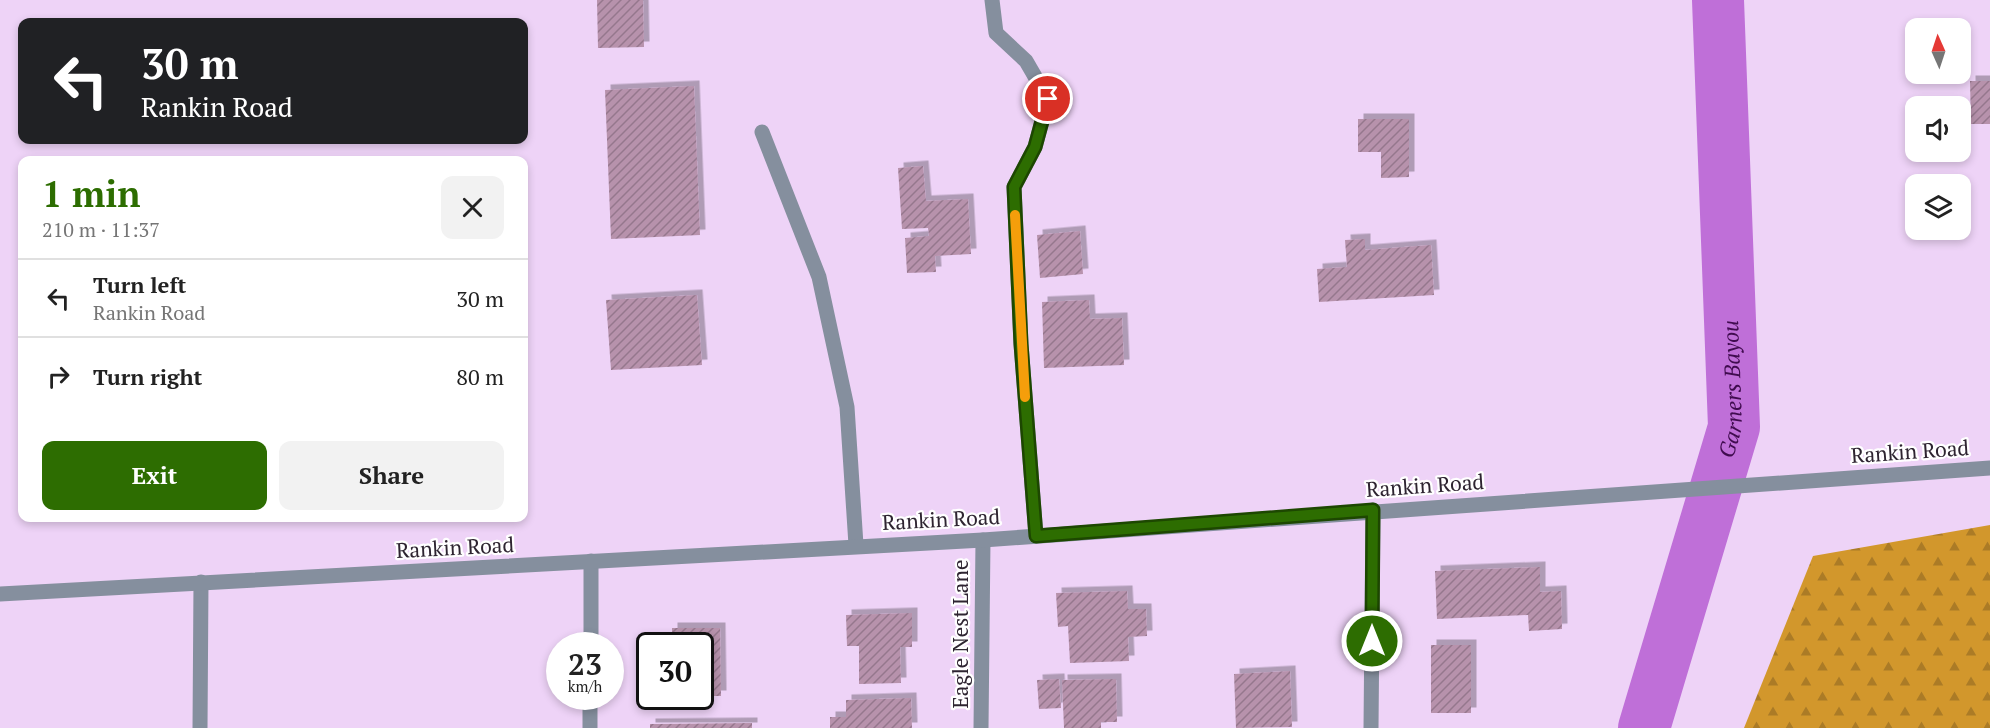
<!DOCTYPE html>
<meta charset="utf-8">
<style>
:root{--surface:#fff;--page:#f2f2f2;--text:#222;--muted:#767676;--line:#e0e0e0;--accent:#2d6d01}
body{margin:0;font-family:"PT Serif",serif;background:var(--page);color:var(--text);height:100vh;display:flex;flex-direction:column;font-size:22px;white-space:nowrap}
*{box-sizing:border-box;margin:0}
p{font-size:20px;color:var(--muted)}
.icon{flex:none;width:33px;height:33px;fill:none;stroke:currentColor;stroke-width:2;stroke-linecap:round;stroke-linejoin:round}
.map{position:relative;flex:1;overflow:hidden}
.panel{position:absolute;left:18px;top:156px;width:510px;height:366px;display:flex;flex-direction:column;background:var(--surface);border-radius:12px;box-shadow:0 3px 9px #0003}
.panel>*{flex:none}
.banner{position:absolute;left:18px;top:18px;width:510px;height:126px;border-radius:12px;box-shadow:0 3px 9px #0003;background:#202124;color:#fff;overflow:hidden}
.needle{width:39px;rotate:357deg}
.tools{position:absolute;left:1905px;top:18px;display:grid;gap:12px}
.tools a{display:grid;place-items:center;width:66px;height:66px;border-radius:12px;background:var(--surface);box-shadow:0 3px 9px #0003;font-size:30px}
.speed{position:absolute;left:546px;top:632px;display:flex;gap:12px;font-size:30px;font-weight:700;text-align:center}
.speed>*{display:grid;place-content:center;width:78px;height:78px;border-radius:50%;background:var(--surface);box-shadow:0 3px 9px #0003;line-height:1}
.speed small{font-size:15px;font-weight:400}
.speed .limit{border:3px solid #111;border-radius:9px;background:#fff;color:#111}
.pin{position:absolute;display:grid;place-items:center;width:51px;height:51px;color:#fff;margin:-26px;border:3px solid #fff;border-radius:50%;box-shadow:0 2px 6px #0007}
.me{position:absolute;width:66px;margin:-33px;rotate:0deg;stroke-linejoin:round;filter:drop-shadow(0 0 4px #0008)}
.turn{display:flex;align-items:center;gap:21px;height:126px;padding:0 24px;font-size:27px}
.turn .icon{width:78px;height:78px;stroke-width:2.5}
.turn b{display:block;font-size:42px;line-height:51px}
.round{display:grid;place-items:center;flex:none;width:63px;height:63px;border-radius:12px;background:var(--page)}
.overview{display:flex;align-items:center;justify-content:space-between;height:102px;padding:0 24px}
h1{font-size:36px;font-weight:700;line-height:45px;color:var(--accent)}
.button{display:flex;gap:12px;margin-top:auto;padding:12px 24px}
.button a{flex:1;height:69px;border-radius:12px;background:var(--accent);color:#fff;font-size:24px;font-weight:700;line-height:69px;text-align:center}
.button a+a{background:var(--page);color:var(--text)}
ul{padding:0;list-style:none}
li{display:flex;align-items:center;gap:18px;height:78px;padding:0 24px;border-top:2px solid var(--line)}
li div{flex:1}
li b{display:block;font-size:22px}
li em{font-style:normal}
.map>svg:first-child{display:block}
.forest{fill:url(#forest-firs)}
.lines{fill:none;stroke-linecap:round;stroke-linejoin:round}
.river{stroke:#bf6fd8;stroke-width:52}
.building{fill:url(#building-hatch);filter:url(#shadow)}
.service{stroke:#858f9e;stroke-width:15}
.minor{stroke:#858f9e;stroke-width:15}
.tertiary{stroke:#858f9e;stroke-width:15}
.route-casing{stroke:#1d4701;stroke-width:15}
.route{stroke:#2d6d01;stroke-width:10}
.slow{stroke:#f59e0b;stroke-width:10}
.labels{text-anchor:middle;stroke-width:4.5;stroke-linejoin:round;paint-order:stroke}
.street-label{font-size:21px;fill:#2e2431;stroke:#fff}
.water-label{font-size:22px;font-style:italic;fill:#400c4f;stroke:#fff}
</style>
<div class="map">
<svg width="1990" height="728" viewBox="0 0 1990 728">
<defs>
<pattern id="forest-firs" width="22" height="20" patternUnits="userSpaceOnUse" patternTransform="scale(1.5)"><rect width="22" height="20" fill="#d2972c"/><path d="M5 1l3.5 6h-7zM16 11l3.5 6h-7z" fill="#ab7b26"/></pattern>
<pattern id="building-hatch" width="6" height="6" patternUnits="userSpaceOnUse" patternTransform="scale(1.5)"><rect width="6" height="6" fill="#b792ac"/><path d="M-1 1l2-2M0 6l6-6M5 7l2-2" fill="none" stroke="#95778d"/></pattern>
<filter id="shadow"><feDropShadow dx="5.5" dy="-5.5" stdDeviation="0" flood-color="#0004"/></filter>
</defs>
<rect width="100%" height="100%" fill="#eed3f7"/>
<path class="forest" d="M1990,525V728H1744L1813,556Z"/>
<g class="lines">
<path class="river" id="s1" d="M1644,728L1734,427L1718,0"/>
</g>
<path class="building" d="M597,0H643L644,47L598,48Z
M1970,81H1990V124H1971Z
M694,86L700,235L611,239L605,90Z
M1358,119H1409V177L1381,178V152H1358Z
M923,166L926,201L968,199L971,254L935,256L936,272L907,273L905,238L929,236L928,228L902,229L898,168Z
M1080,231L1083,274L1040,278L1037,235Z
M1365,239V250L1431,245L1434,295L1319,302L1317,269L1347,267L1345,240Z
M697,295L702,365L611,370L606,300Z
M1089,300L1090,319L1122,318L1124,365L1044,368L1042,302Z
M1540,567V592L1561,591L1562,629L1529,631L1528,615L1437,619L1435,571Z
M1127,591L1128,609H1146L1147,636L1128,637L1129,661L1070,663L1068,626L1058,627L1056,593Z
M912,613V647H900L901,683L859,684V646H847L846,615Z
M672,628H720L721,696H700V645H672Z
M1431,645H1471V713H1431Z
M1290,671L1292,727L1236,728L1234,674Z
M1059,679L1061,708L1039,709L1037,680Z
M1116,679L1117,722H1101V728H1064L1062,680Z
M911,698L912,728H830V717H846V700Z
M752,723V728H650V724Z"/>
<g class="lines">
<path class="service" d="M992,0L996,33L1026,61L1048,99L1035,147L1014,187L1021,344L1036,536
M762,132L819,277L847,407L856,545"/>
<path class="minor" d="M591,645V561
M200,728L201,582
M590,728V696
M981,728L983,540
M1371,728L1373,510"/>
<path class="tertiary" d="M0,594L983,540L1990,468"/>
</g>
<g class="lines">
<g class="route-casing">
<path id="route" d="M1048,99L1035,147L1014,187L1021,344L1036,536L1373,510L1372,641"/>
</g>
<use href="#route" class="route"/>
<path class="slow" d="M1015,215L1025,397"/>
</g>
<g class="labels">
<g class="street-label">
<text transform="translate(1910 452) rotate(-4)" y="7">Rankin Road</text>
<text transform="translate(1425 486) rotate(-4)" y="7">Rankin Road</text>
<text transform="translate(941 520) rotate(-3)" y="7">Rankin Road</text>
<text transform="translate(455 548) rotate(-3)" y="7">Rankin Road</text>
<text transform="translate(961 634) rotate(-90)" y="7">Eagle Nest Lane</text>
</g>
<g class="water-label">
<text dy="8" stroke="none"><textPath href="#s1" startOffset="352">Garners Bayou</textPath></text>
</g>
</g>
</svg>
<div class="tools">
<a><svg class="needle" viewBox="-14 -14 28 28"><path d="M0-13l5 13h-10z" fill="#e53935"/><path d="M0 13l5-13h-10z" fill="#767676"/></svg></a>
<a><svg class="icon" aria-label="sound" viewBox="0 0 24 24"><path d="M4 9h4l5-4v14l-5-4H4zM17 9q2 3 0 6"/></svg></a>
<a><svg class="icon" aria-label="layers" viewBox="0 0 24 24"><path d="M12 4l9 5-9 5-9-5zM3 14l9 5 9-5"/></svg></a>
</div>
<div class="speed"><div>23<small>km/h</small></div><div class="limit">30</div></div>
<div class="pin" style="left:1048px;top:99px;background:#d93025"><svg class="icon" aria-label="arrive" viewBox="0 0 24 24"><path d="M6 21V4h12l-3 4 3 4H6"/></svg></div>
<svg class="me" style="left:1372px;top:641px" viewBox="-20 -20 40 40"><circle r="17" fill="#2d6d01" stroke="#fff" stroke-width="3"/><path d="M0-11L8 9 0 5-8 9z" fill="#fff"/></svg>
<div class="banner">
<div class="turn"><svg class="icon" aria-label="left" viewBox="0 0 24 24"><path d="M17 20v-9H6M10 6l-5 5 5 5"/></svg><div><b>30 m</b>Rankin Road</div></div>
</div>
<section class="panel">
<div class="overview"><div><h1>1 min</h1><p>210 m · 11:37</p></div><a class="round"><svg class="icon" aria-label="close" viewBox="0 0 24 24"><path d="M6 6l12 12M18 6L6 18"/></svg></a></div>
<ul>
<li><svg class="icon" aria-label="left" viewBox="0 0 24 24"><path d="M17 20v-9H6M10 6l-5 5 5 5"/></svg><div><b>Turn left</b><p>Rankin Road</p></div><em>30 m</em></li>
<li><svg class="icon" aria-label="right" viewBox="0 0 24 24"><path d="M7 20v-9h11M14 6l5 5-5 5"/></svg><div><b>Turn right</b></div><em>80 m</em></li>
</ul>
<div class="button"><a>Exit</a><a>Share</a></div>
</section>
</div>
